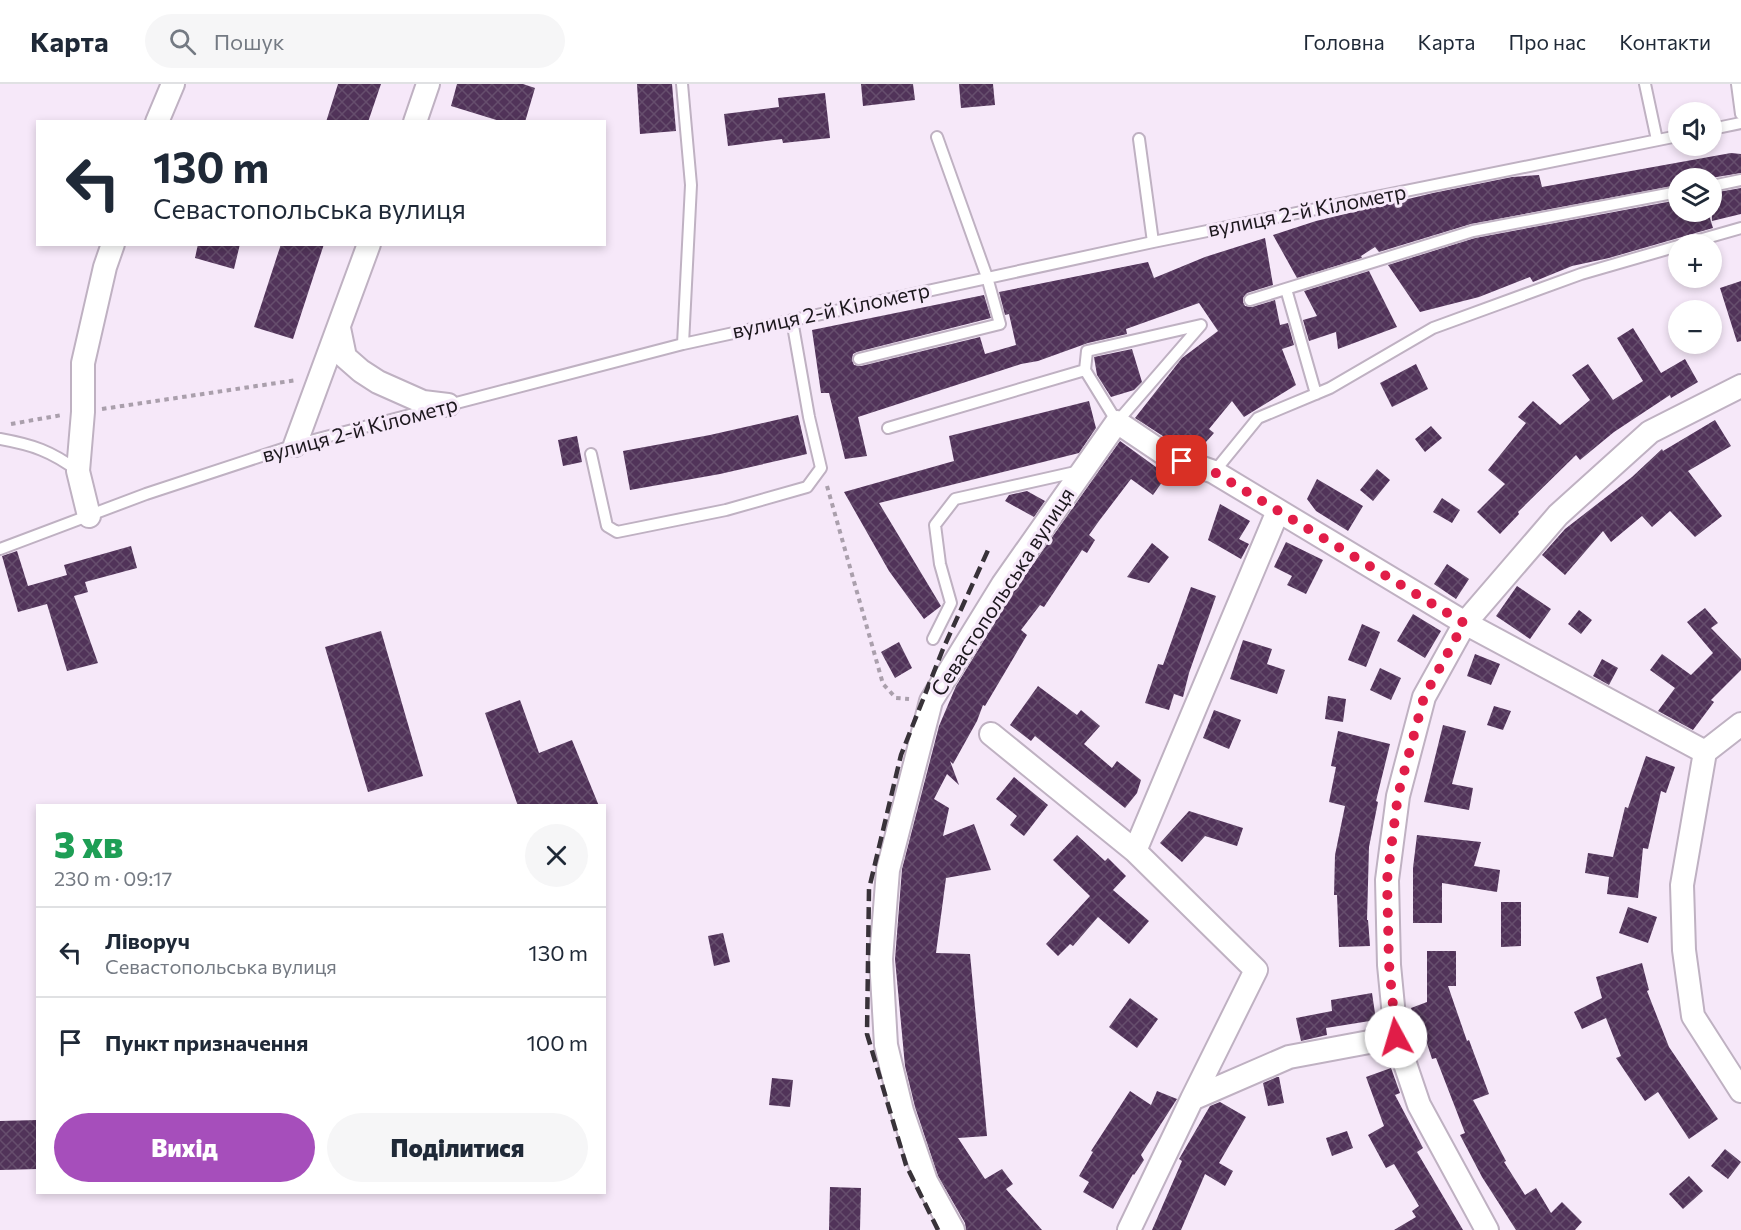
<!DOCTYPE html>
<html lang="uk">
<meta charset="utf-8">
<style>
:root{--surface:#fff;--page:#f6f6f7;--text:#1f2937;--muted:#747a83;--line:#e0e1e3;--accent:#a64ebb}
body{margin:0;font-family:Commissioner,sans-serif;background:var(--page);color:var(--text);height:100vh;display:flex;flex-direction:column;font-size:22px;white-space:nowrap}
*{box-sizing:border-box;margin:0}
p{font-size:20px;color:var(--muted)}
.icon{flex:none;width:33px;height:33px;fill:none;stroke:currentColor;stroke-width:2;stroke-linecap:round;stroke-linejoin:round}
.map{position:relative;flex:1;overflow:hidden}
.side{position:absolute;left:36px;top:720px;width:570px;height:390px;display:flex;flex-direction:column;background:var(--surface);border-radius:0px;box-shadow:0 3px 9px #0003}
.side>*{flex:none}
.hud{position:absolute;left:36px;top:36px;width:570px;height:126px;border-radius:0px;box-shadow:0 3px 9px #0003;background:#fff;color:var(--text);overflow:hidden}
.fabs{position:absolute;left:1668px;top:18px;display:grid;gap:12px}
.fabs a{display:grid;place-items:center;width:54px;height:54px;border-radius:50%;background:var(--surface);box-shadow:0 3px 9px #0003;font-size:30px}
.pin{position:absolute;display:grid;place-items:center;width:51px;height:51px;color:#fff;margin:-26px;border-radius:12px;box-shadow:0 3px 9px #0006}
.me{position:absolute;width:66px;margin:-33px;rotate:354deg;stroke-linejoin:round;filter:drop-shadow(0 0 4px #0008)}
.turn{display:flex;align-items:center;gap:21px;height:126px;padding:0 18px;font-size:27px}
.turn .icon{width:78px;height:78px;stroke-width:2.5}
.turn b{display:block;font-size:42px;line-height:51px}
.round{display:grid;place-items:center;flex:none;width:63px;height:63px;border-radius:32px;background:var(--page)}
.overview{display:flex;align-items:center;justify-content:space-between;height:102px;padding:0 18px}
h1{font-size:36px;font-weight:800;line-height:45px;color:#1e9e55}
.cta{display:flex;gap:12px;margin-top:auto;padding:12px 18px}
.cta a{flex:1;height:69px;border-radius:36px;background:var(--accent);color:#fff;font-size:24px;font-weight:800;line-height:69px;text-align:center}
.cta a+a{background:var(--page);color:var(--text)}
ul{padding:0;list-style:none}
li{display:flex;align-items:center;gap:18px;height:90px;padding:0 18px;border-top:2px solid var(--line)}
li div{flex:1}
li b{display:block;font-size:22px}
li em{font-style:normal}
header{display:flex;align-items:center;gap:36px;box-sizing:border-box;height:84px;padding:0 30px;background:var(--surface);border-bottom:2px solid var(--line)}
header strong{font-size:28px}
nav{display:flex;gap:33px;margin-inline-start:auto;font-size:21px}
.search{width:420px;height:54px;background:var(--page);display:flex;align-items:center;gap:15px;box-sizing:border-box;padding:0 21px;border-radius:33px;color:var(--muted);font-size:22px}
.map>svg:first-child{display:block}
.building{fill:url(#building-cross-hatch)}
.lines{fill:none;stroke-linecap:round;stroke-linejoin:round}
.lane-casing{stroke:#bfb1c2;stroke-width:14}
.street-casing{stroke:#bfb1c2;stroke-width:26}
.path{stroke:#aa9fac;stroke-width:4;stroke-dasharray:4.5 4.5;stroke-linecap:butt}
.lane{stroke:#fff;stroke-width:10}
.street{stroke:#fff;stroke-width:22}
.rail{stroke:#383239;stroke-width:4.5;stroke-dasharray:12 6;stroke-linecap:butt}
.route{stroke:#e11d48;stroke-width:10;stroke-dasharray:0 18}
.labels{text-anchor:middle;stroke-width:6;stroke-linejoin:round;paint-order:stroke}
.street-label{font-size:21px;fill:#1c171d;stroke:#f6e8f9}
</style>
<header>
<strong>Карта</strong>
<div class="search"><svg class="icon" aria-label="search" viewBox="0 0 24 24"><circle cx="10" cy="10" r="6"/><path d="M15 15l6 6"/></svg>Пошук</div>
<nav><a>Головна</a><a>Карта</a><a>Про нас</a><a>Контакти</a></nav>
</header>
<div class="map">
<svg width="1741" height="1146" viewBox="0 0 1741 1146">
<defs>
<pattern id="building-cross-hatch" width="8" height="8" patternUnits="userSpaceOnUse" patternTransform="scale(1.5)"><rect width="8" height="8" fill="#513359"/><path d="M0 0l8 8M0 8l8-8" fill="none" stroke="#664e6d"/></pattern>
</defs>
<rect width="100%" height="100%" fill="#f6e8f9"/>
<path class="building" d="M338,0H381L368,38H326Z
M457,0H523L535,4L525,38H503L451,22Z
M637,0H672L676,47L640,50Z
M861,0H913L915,16L863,22Z
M959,0H993L995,21L961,24Z
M825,9L830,54L783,59L782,55L728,62L724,30L779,23L778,14Z
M1731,69L1741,70V89L1711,94H1678V101L1471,140L1379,168L1375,163L1361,172L1362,174L1297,194L1273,151L1316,137L1433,109L1512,93L1539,91L1542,103Z
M1741,104V130L1712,137V109Z
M1678,116V128H1708L1713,144L1609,174L1572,182L1533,198L1530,193L1479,213L1420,228L1388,181L1475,154Z
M1265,154L1273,201L1247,209L1243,214V218L1245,222L1252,223L1275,216L1280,241L1288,239L1294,261L1282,265L1296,301L1244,333L1232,317L1209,345L1214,349L1197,368L1186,364L1172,353L1169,356L1135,334L1182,274L1218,247L1199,219L1126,245L1127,250L1088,259L1038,277L1021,280L858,333L867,372L845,375L829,309H821L812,246L984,211L991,234L857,268L853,270L852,276L854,281L861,282L980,253L985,270L1016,261L1009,230L1005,231L999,208L1148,178L1154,194L1205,173Z
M198,160H240L234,185L195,174Z
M281,160H324L293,255L254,243Z
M1369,187L1397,243L1338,265L1336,248L1309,257L1303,236L1317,232L1304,207Z
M1741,197V257L1737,258L1720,204Z
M1633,244L1661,289L1685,275L1698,298L1671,314L1670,311L1614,348L1580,376L1576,371L1518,428L1519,430L1500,450L1477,428L1505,400L1488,386L1526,339L1518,333L1533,317L1560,341L1590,316L1572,291L1588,280L1613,316L1643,297L1617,254Z
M1132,265L1142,298L1134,306L1111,313L1097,291L1094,273Z
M1416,280L1428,305L1392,323L1380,299Z
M1089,317L1096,344L1079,369L879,419L941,522L924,535L889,487L844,408L954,377L949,352Z
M798,331L807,370L720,390L630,406L623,367L710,351Z
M1715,336L1731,362L1688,387L1722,432L1695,453L1670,427L1652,443L1642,432L1611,458L1603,447L1565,491L1542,471L1565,445L1632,393L1662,365L1663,367Z
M1431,342L1442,354L1425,368L1415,355Z
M577,352L582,378L563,382L558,356Z
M1120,357L1167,391L1153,411L1131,395L1099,437L1089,451L1095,456L1087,469L1082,466L1044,523L1040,521L1021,546L1027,551L985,622L983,621L977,637L953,680L950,677L959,701L947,690L934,715L949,724L943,752L974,740L991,786L946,794L936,869L970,870L987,1052L958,1054L985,1095L1002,1085L1013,1100L1006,1105L1042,1146H966L965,1139L938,1092L915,1023L905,982L895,875L902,785L939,642L956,602L1014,507Z
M1377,385L1390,396L1373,417L1360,406Z
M1317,395L1363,422L1348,447L1316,427L1307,415Z
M1027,407L1045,417L1034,433L1005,417L1009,411Z
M1442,414L1460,426L1452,439L1433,428Z
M1220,420L1250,437L1239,455L1249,460L1241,475L1208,456Z
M1286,458L1323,476L1306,510L1287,501L1292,492L1274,483Z
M1152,459L1169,473L1149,499L1127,493Z
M131,462L137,484L85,498L88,508L74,512L98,579L67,587L47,520L18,528L2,472L17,467L28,502L67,491L64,481Z
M1447,480L1469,495L1456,515L1434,500Z
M1517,502L1551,525L1530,555L1496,532Z
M1191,503L1216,512L1189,589L1183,613L1174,610L1169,626L1145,619L1158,580L1163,581Z
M1705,524L1718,539L1711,544L1741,575V586L1711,616L1714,618L1693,646L1658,627L1675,604L1650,586L1662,570L1691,591L1713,569L1687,538Z
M1579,526L1592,536L1581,550L1568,540Z
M1413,530L1441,547L1425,574L1397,557Z
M1362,540L1380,548L1366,583L1348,576Z
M381,547L423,692L368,708L325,563Z
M1243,556L1272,565L1267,580L1285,586L1277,610L1230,595Z
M899,558L912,584L895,594L881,568Z
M1475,570L1500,580L1491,601L1467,592Z
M1602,575L1618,584L1609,601L1593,592Z
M1380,584L1401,594L1391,616L1370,606Z
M1038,602L1077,631L1081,626L1100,642L1084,660L1112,684L1117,677L1141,696L1137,709L1125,724L1035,652L1031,657L1010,641Z
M1328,612L1346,615L1343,638L1325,635Z
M520,616L539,669L572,656L599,722H518L485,629Z
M1494,622L1511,627L1503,646L1487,641Z
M1214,626L1241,636L1229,665L1203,654Z
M1443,641L1466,647L1452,700L1473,704L1469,726L1424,718Z
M1338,647L1390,660L1376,717L1378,718L1369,763L1367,836H1368L1370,862L1339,863L1337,811H1334L1335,771L1345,722L1329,718L1336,683L1331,682Z
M1646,672L1675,683L1666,709L1661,707L1648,765L1643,764L1638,814L1607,810L1609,793L1585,789L1588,769L1613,773L1625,723L1628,724Z
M1014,693L1048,721L1024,752L1010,741L1017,732L996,715Z
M1189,727L1243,744L1237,762L1205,752L1182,778L1160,759Z
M1077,751L1105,777L1108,774L1126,792L1113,806L1149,837L1129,860L1098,833L1073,862L1070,860L1058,872L1046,860L1090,812L1053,776Z
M1417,751L1481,758L1474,782L1500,786L1497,808L1442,799V839H1413V784Z
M1501,818H1521V862L1501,863Z
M1628,823L1657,833L1648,859L1619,849Z
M723,849L730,878L714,882L708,852Z
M1427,867H1456V902H1448L1467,957L1469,956L1489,1010L1473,1016L1506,1077L1504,1078L1525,1111L1536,1104L1551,1129L1562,1118L1582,1138L1575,1146H1516L1482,1093L1460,1051L1465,1049L1436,974L1432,975L1420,938L1416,939L1411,924L1427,918Z
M1642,879L1649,906L1647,907L1669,963L1718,1035L1689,1055L1658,1008L1645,1017L1616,974L1621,972L1606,934L1582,945L1574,928L1602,914L1596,893Z
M1372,909L1376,936L1326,944L1327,951L1301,957L1296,934L1332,927L1331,916Z
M1130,914L1158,935L1137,964L1109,943Z
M1391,984L1400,1009L1395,1011L1423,1064L1417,1068L1463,1146H1394L1416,1133L1412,1127L1419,1122L1394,1080L1386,1084L1368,1051L1384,1042L1366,993Z
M1277,993H1279L1284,1019L1268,1022L1263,999Z
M772,994L793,996L790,1023L769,1021Z
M1130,1007L1151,1021L1157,1007L1177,1015L1141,1071L1144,1076L1134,1091L1133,1090L1113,1125L1083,1108L1089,1098L1079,1092L1093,1068L1091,1067Z
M1220,1018L1246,1033L1219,1079L1233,1087L1225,1102L1205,1090L1181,1146H1152L1182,1077L1179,1075L1210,1022Z
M38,1036V1085L0,1086V1037Z
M1347,1047L1353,1064L1332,1072L1326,1054Z
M1725,1065L1741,1078L1728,1095L1711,1082Z
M1689,1092L1703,1107L1683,1125L1669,1110Z
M830,1103L861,1104L860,1146H829Z"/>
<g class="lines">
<g class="lane-casing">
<path id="lane" d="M682,0L691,101L683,260
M1645,0L1657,56
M1737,0L1741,30
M1712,45L1741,39
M1139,55L1153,158
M1712,102L1741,96
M1685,160L1741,144
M1286,205L1316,310
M1250,216L1473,147L1678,108
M859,275L1000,240L987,193L937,53
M888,344L1085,286L1117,338L1201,241L1087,267L1085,286
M0,355C33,361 51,367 78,387
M591,370L607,442L617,448L726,426L807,403L821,384L809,333L792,236
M1214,388L1258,334L1330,304L1433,244L1581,190L1678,162
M0,465L146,410L295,361L683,260L1153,158L1678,52
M933,555L951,519L940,480L935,441L955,415L1080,387"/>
</g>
<g class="street-casing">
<path id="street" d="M157,38L173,0
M415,38L428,0
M339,244L345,273L361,287L378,298L423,318L448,321
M295,361L369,160
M89,432L78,387L83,328V279L105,183L113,160
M1741,640L1705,668L1682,801L1684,866L1693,932L1741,1007
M991,650L1135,767L1278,427
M1135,767L1256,886L1192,1015
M953,1146L926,1097L902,1027L886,961L881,875L888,786L931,617L1003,500L1117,338L1166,371L1214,388L1465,539L1705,668
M1129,1146L1192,1015L1289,973L1396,953
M1487,1146L1419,1021L1396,953L1389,881L1387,796L1398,712L1424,613L1465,539L1558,431L1650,348L1741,302"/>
</g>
<path class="path" d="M102,325L297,296
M11,340L62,331
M827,402L883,600L896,614L909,615"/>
<use href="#lane" class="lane"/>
<use href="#street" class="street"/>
<path class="rail" d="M938,1146L906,1081L867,950L869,805L901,671L943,565L989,464"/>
</g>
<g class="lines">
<path class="route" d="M1182,377L1214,388L1464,539L1424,613L1398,711L1387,796L1389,880L1396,953"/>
</g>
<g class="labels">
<g class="street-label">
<text transform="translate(1307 127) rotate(-11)" y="7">вулиця 2-й Кілометр</text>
<text transform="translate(831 227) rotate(-12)" y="7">вулиця 2-й Кілометр</text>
<text transform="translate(360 346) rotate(-15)" y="7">вулиця 2-й Кілометр</text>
<text transform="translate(1003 508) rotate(-57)" y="7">Севастопольська вулиця</text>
</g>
</g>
</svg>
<div class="fabs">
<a><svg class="icon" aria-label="sound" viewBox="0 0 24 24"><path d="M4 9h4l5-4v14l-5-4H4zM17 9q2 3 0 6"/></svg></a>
<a><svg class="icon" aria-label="layers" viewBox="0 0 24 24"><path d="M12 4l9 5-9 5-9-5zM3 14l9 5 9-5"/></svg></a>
<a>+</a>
<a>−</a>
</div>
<div class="pin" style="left:1182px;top:377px;background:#d93025"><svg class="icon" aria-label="arrive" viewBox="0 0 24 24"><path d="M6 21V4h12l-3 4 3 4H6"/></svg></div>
<svg class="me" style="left:1396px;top:953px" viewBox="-20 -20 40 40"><circle r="19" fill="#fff"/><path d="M0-13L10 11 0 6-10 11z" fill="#e11d48"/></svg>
<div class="hud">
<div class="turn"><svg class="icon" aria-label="left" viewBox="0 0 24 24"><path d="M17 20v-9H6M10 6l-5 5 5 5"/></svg><div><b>130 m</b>Севастопольська вулиця</div></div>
</div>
<section class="side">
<div class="overview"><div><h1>3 хв</h1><p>230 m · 09:17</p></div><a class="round"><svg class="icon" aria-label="close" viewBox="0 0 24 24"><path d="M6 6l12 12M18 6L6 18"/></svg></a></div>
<ul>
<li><svg class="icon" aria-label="left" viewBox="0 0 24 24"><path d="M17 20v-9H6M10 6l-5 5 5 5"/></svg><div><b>Ліворуч</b><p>Севастопольська вулиця</p></div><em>130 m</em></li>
<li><svg class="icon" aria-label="arrive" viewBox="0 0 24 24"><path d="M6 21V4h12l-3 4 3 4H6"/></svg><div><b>Пункт призначення</b></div><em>100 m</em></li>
</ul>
<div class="cta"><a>Вихід</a><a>Поділитися</a></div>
</section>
</div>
